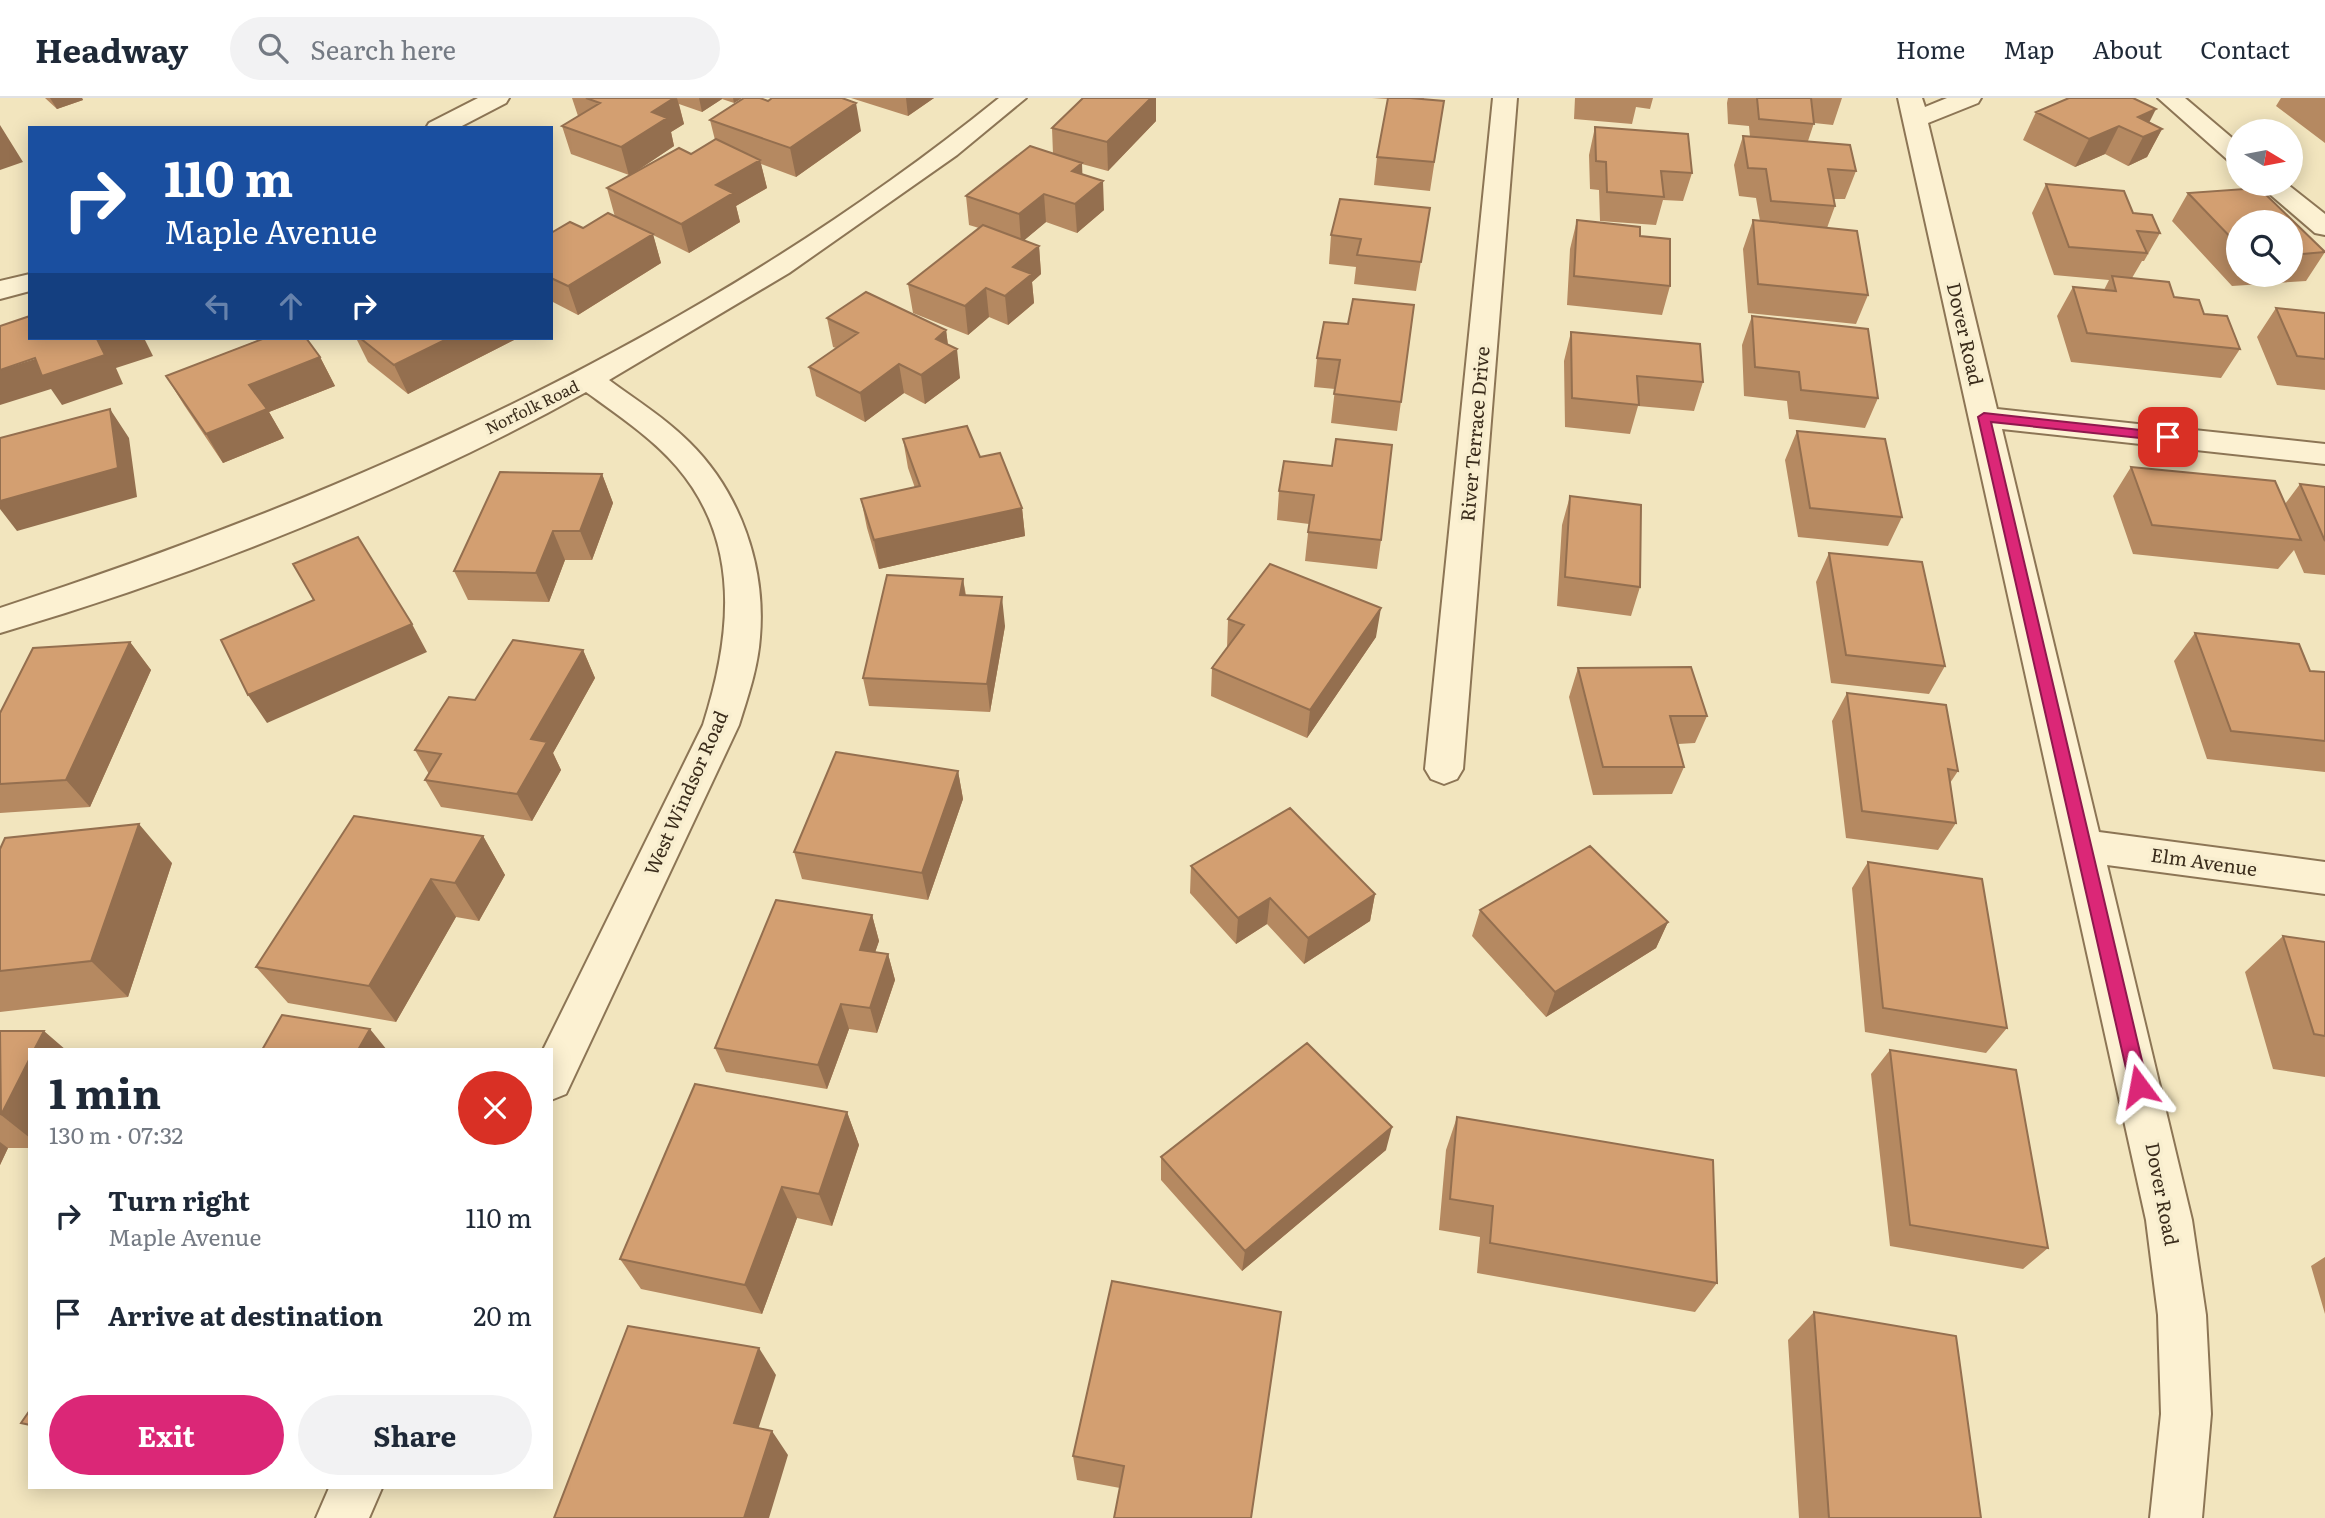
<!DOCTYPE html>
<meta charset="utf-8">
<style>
:root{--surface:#fff;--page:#f2f2f3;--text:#1f2937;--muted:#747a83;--line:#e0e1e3;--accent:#db2777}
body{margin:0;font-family:Literata,serif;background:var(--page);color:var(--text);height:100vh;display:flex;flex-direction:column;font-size:26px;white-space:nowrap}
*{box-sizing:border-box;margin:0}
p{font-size:23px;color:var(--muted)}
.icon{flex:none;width:38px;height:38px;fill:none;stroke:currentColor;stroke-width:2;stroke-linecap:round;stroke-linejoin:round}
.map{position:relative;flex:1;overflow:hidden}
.sheet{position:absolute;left:28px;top:950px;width:525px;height:441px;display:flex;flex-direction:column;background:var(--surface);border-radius:0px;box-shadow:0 4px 18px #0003}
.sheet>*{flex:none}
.top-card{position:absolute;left:28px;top:28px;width:525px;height:214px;border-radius:0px;box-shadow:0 4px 18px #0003;background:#1a4fa0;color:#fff;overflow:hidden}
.needle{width:46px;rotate:100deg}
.controls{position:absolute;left:2226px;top:21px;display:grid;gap:14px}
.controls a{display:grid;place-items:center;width:77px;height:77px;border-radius:50%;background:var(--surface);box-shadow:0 4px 18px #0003;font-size:35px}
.pin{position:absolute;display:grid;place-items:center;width:60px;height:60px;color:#fff;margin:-30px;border-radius:14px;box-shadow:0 4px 10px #0006}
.me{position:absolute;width:77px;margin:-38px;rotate:347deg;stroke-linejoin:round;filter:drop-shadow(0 0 5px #0008)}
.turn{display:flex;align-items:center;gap:24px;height:147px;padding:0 21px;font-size:32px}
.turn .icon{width:91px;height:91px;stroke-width:2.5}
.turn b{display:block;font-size:49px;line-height:60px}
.lanes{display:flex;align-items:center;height:66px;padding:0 21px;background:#0003;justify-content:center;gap:35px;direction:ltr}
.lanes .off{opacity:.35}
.round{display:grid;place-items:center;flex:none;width:74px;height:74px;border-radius:37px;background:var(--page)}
.summary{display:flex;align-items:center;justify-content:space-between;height:119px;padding:0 21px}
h1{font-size:42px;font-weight:700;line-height:52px}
.primary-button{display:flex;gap:14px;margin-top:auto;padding:14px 21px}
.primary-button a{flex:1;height:80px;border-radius:42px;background:var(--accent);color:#fff;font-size:28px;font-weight:700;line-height:80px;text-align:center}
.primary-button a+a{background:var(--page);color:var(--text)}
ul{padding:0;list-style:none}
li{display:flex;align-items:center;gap:21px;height:98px;padding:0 21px}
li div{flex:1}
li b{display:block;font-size:26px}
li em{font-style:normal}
header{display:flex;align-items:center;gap:42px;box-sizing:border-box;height:98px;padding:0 35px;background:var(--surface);border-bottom:2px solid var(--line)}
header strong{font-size:33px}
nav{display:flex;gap:38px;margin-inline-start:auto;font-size:24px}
.search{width:490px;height:63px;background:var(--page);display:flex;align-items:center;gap:18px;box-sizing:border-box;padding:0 24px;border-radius:38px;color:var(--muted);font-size:26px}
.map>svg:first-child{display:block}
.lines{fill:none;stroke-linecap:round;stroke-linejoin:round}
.minor-casing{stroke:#8c7555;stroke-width:4}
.minor{fill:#fcf1d2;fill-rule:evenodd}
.wall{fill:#b58961;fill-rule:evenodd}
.shaded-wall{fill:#946f4f}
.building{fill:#d39f71;stroke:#946f4f;stroke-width:2}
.route{fill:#db2777;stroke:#8e194d;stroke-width:2}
.labels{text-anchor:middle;stroke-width:7;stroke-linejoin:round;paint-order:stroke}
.far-street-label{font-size:16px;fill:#3a2c1b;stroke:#f8eecf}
.street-label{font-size:19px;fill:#3a2c1b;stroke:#f8eecf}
</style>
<header>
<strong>Headway</strong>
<div class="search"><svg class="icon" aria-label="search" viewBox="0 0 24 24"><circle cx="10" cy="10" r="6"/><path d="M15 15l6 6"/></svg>Search here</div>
<nav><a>Home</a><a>Map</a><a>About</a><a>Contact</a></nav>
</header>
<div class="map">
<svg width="2325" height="1420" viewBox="0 0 2325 1420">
<rect width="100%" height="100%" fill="#f2e5be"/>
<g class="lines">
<g class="minor-casing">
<path id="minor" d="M478,0H509L506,5L458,30H426L429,25Z
M999,0H1026L957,57L789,175L609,282C636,302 665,320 689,344C740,394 766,468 760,539C758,569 748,598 739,627L566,996L551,1002V952H543L703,627C731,539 742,445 677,369C651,339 618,317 586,294C409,393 194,478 0,535V510C357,394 705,238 999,0Z
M1493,0H1517L1463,671L1457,681L1444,686L1431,681L1425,671Z
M1898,0H1922L1925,9L1947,0H1981L1978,5L1928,25L1997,311L2325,346V366L2002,331L2099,734L2325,764V796L2107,767L2192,1122L2206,1217L2211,1316L2202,1420H2150L2161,1316L2158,1217L2146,1122Z
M2158,0H2185L2238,45V66L2229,63Z
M2258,86H2287L2325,116V137L2315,135Z
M30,176V193L0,201V183Z
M329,1390H382L369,1420H316Z"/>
</g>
<use href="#minor" class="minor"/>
</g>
<path class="wall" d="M45,0H82L83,2L57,11Z
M572,0H742L734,5L722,1L702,14L679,6L684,26L671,34L674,48L631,77L691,56L715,42L710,22L861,33L796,79L761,66L767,90L736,108L740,124L689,155L653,137L661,165L578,217L551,203V135L583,130L615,119L607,90L629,77L571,56L562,28L578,18Z
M851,0H934L908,18Z
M1372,0H1424V1L1444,3L1430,93L1374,87L1377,59L1388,1Z
M1575,0H1653L1650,11L1636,9L1632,26L1574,21Z
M1728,0H1842L1833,27L1814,25L1808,43L1856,73L1845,101H1834L1835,108L1827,130L1868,197L1856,226L1748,215L1743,151L1753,122L1760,123L1756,100L1739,98L1734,67L1743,38L1750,39L1749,28L1728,26L1727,5Z
M2281,0H2325V45L2276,8Z
M2036,14L2149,24L2162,31L2147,59L2128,68L2105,56L2075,69L2023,42Z
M1156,23L1108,73L1082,66V76L1104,112L1077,135L1046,124L1024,142L1039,148L1041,176L1032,184L1034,205L1008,227L989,219L968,237L913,215L908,186L979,130L969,127L966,98L1053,56L1052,30Z
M1595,29L1692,75L1683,103L1663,102L1656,127L1600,123L1599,92L1590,91L1589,57Z
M2046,86L2133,115L2160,135L2144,163H2142L2132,180L2174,199L2204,216L2240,251L2221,280L2071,264L2057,218L2073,189L2104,192L2109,182L2054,177L2032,115Z
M2259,90L2325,154L2306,183L2232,188L2172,123L2188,95ZM2238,124H2291V177H2238Z
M1577,122L1640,138L1670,188L1662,217L1567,207L1570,151Z
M1331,137L1425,139L1416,193L1354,186L1356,169L1329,166Z
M1414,207L1397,333L1331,325L1335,291L1314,289L1317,260L1348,226Z
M2276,210L2325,215V292L2277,287L2257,239Z
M1752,218L1878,300L1865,330L1789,321L1787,303L1744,298L1742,247Z
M827,220L946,232L948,247L960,280L925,306L904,295L865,324L816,298L809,269L836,250L833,249Z
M1571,234L1703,284L1694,313L1638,308L1630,336L1565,329L1564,263Z
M259,240H306L320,259L335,288L269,314L284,340L223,365L184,307L166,278L261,241Z
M356,240H518L408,296L368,264Z
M1797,333L1902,419L1888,448L1798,439L1785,362Z
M903,341L980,359L1022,410L1025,438L879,471L867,430L861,401L915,390L908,370Z
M1284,363L1381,442L1377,471L1305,463L1309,426L1277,422L1279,393Z
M2131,369L2285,406L2300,386L2325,389V477L2304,475L2294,452L2278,471L2133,456L2113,398Z
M602,376L613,405L592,462H565L549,504L468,502L454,473Z
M1570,398L1640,489L1631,518L1557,508L1562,427Z
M1829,455L1945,568L1929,596L1831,585L1816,484Z
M963,481L966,497L1005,528L990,614L869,608L863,580Z
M1228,521L1376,539L1307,640L1211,598L1212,570L1227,550Z
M2195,535L2310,573L2325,574V674L2207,661L2174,563Z
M130,544L151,572L90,709L0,715V615Z
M583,552L595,580L553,655L561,672L532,723L441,709L425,682L429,676L415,652L475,602Z
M1578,570L1707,618L1695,645L1678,646L1684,669L1672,696L1593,697L1569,599Z
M1847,595L1958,673L1950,685L1956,725L1938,752L1846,740L1832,623Z
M958,673L963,701L928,802L802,781L794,754Z
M483,738L505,777L479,823L456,819L396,924L288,905L256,869Z
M0,751L172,765L128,899L0,914Z
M1868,764L2007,930L1986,955L1865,934L1852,790Z
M1191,768L1375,796L1370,823L1304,866L1267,826L1236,846L1190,795Z
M1480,812L1668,824L1656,850L1546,919L1472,838Z
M872,817L879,843L875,854L888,856L895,882L877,935L849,931L827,991L726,974L715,950Z
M2283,838L2325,844V979L2273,971L2245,874Z
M0,933L30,952V1050H8L0,1067Z
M1890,952L2048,1150L2023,1171L1890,1148L1871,976Z
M847,1014L859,1047L832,1128L797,1120L762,1216L641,1191L620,1161Z
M1457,1019L1717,1185L1695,1214L1477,1175L1480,1139L1439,1132L1446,1052Z
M1386,1052L1242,1173L1161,1082V1059Z
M2325,1159V1216L2311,1168Z
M1281,1214L1120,1390L1077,1382L1073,1358Z
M1814,1214L1981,1420H1799L1788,1242Z"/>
<path class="shaded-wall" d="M50,0H82L83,2L57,11Z
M674,0H677L684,26L671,34L674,48L629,78L621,49L652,14Z
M699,0H722V1L702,14Z
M733,0H742L734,5Z
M906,0H934L908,18Z
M1151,0H1156V23L1108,73L1107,44Z
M856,5L861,33L796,79L790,50Z
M2156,11L2142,39L2138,19Z
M0,27L23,64L0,72Z
M2119,28L2105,56L2075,69L2089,41Z
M2162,31L2147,59L2128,68L2143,39Z
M760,62L767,90L736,108L740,124L689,155L681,126L716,87Z
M1082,65L1083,93L1072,73Z
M1103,83L1104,112L1077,135L1075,106Z
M1044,96L1046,124L1021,145L1019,116Z
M653,136L661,165L578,217L568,188Z
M1039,148L1041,176L1032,184L1034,205L1008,227L1005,198L1013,169Z
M986,190L989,219L968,237L965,208Z
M946,232L949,256L957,251L960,280L925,306L921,277L936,241Z
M102,240H144L153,258L116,270L123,286L62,307L51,291L0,307V272Z
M449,240H518L408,296L394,267Z
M320,259L335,288L269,314L284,340L223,365L206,336L249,287Z
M899,266L904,295L865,324L860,295Z
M110,311L129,340L137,399L17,433L0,411V403Z
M602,376L613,405L592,462L580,433Z
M1022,410L1025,438L879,471L874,442Z
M553,433L565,462L549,504L536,475Z
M963,481L967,509L960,497Z
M1002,499L1005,528L990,614L987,586Z
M1381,510L1376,539L1307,640L1310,612Z
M412,526L427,554L267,625L248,597Z
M130,544L151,572L90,709L66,682Z
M583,552L595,580L553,655L561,672L532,723L517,696L531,641Z
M958,673L963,701L928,802L922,775Z
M139,726L172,765L128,899L91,863Z
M483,738L505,777L479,823L455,785Z
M431,781L456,819L396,924L369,888Z
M1375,796L1370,823L1304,866L1308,840Z
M1270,800L1267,826L1236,846L1238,820Z
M872,817L879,843L867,878L860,852Z
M1668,824L1656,850L1546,919L1555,894Z
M888,856L895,882L877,935L870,910Z
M841,906L849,931L827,991L818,967Z
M370,931L387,952H358Z
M44,933L66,952H34Z
M30,960V1040L1,1017Z
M847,1014L859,1047L832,1128L819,1096Z
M1392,1029L1386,1052L1242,1173L1245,1153Z
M0,1044L8,1050L0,1067Z
M782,1089L797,1120L762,1216L745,1187Z
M759,1250L776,1277L752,1350L734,1325Z
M772,1333L788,1357L769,1420H744Z"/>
<path class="building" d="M586,0H674L652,14L667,20L621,49L562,28L600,5Z
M744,0H760L768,3L772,0H842L856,5L790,50L710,22Z
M1083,0H1151L1107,44L1052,30Z
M1388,0H1410L1444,3L1434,64L1377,59Z
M1756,0H1811L1814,26L1759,21L1757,0Z
M2069,0H2133L2156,11L2138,19L2162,31L2143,39L2119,28L2089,41L2036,14Z
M1595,29L1688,36L1692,75L1661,73L1664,99L1607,94L1606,64L1596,63Z
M1743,38L1850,47L1856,73L1828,71L1835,108L1771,103L1766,71L1748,70Z
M716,41L760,62L716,87L733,95L681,126L607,90L679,50L691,56Z
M1030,48L1082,65L1072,73L1103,83L1075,106L1044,96L1019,116L966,98Z
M2046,86L2124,93L2133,115L2152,117L2160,135L2137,133L2147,155L2069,149Z
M2259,90L2325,154L2291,157V124H2238V147L2188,95Z
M1340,101L1430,110L1421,164L1357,157L1361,141L1331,137Z
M608,115L653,136L568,188L551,180V135L570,124L583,130Z
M1577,122L1640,129V138L1670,141V188L1574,178Z
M1753,122L1857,133L1868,197L1758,186Z
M983,127L1039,148L1013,169L1032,176L1005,198L986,190L965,208L908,186Z
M2112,178L2169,184L2174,199L2199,202L2204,216L2227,218L2240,251L2087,235L2073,189L2116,193Z
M866,194L946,232L936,241L957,251L921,277L899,266L860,295L809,269L858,235L827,220Z
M1353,201L1414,207L1401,304L1334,296L1340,262L1317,260L1324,224L1348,226Z
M2276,210L2325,215V261L2297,258Z
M30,218V240H102L97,241L105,257L42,278L35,260L0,272V228Z
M1752,218L1868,231L1878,300L1801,292L1799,274L1755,269Z
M1571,234L1700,246L1703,284L1637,278L1639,307L1572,300Z
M265,240H306L320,259L249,287L267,311L206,336L166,278Z
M360,240H449L394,267Z
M110,311L118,370L0,403V340Z
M967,328L980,359L1000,355L1022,410L874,442L861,401L920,388L903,341Z
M1797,333L1885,341L1902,419L1810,410Z
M1336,341L1392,347L1381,442L1308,434L1314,397L1279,393L1284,363L1332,368Z
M2131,369L2275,383L2301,442L2152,427Z
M500,374L602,376L580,433H553L536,475L454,473Z
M2300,386L2325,389V443Z
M1570,398L1641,407L1640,489L1565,479Z
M358,439L412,526L248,597L221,542L314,502L293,466Z
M1829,455L1922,464L1945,568L1846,557Z
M1270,466L1381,510L1310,612L1212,570L1244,527L1228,521Z
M887,477L963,481L960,497L1002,499L987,586L863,580Z
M2195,535L2299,546L2310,573L2325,574V643L2231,633Z
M513,542L583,552L531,641L547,644L517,696L425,682L441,656L415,652L449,599L475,602Z
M130,544L66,682L0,686V615L33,550Z
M1691,569L1707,618H1670L1684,669H1603L1578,570Z
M1847,595L1946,607L1958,673L1948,671L1956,725L1862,713Z
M836,654L958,673L922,775L794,754Z
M1290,710L1375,796L1308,840L1270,800L1238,820L1191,768Z
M354,718L483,738L455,785L431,781L369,888L256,869Z
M139,726L91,863L0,873V751L5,740Z
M1590,748L1668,824L1555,894L1480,812Z
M1868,764L1982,781L2007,930L1883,910Z
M776,802L872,817L860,852L888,856L870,910L841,906L818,967L715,950Z
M2283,838L2325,844V938L2314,936Z
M282,917L370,931L358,952H262Z
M0,933H44L34,952H30V960L1,1017Z
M1307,945L1392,1029L1245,1153L1161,1059Z
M1890,952L2016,972L2048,1150L1910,1127Z
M695,986L847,1014L819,1096L782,1089L745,1187L620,1161Z
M1457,1019L1713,1062L1717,1185L1490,1145L1493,1108L1450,1101Z
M1112,1183L1281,1214L1251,1420H1114L1124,1368L1073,1358Z
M1814,1214L1956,1238L1981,1420H1829Z
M628,1228L759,1250L734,1325L772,1333L744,1420H554Z
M30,1312V1327L21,1325Z"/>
<path class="route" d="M1984,315L2168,335L2174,339L2168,343L1991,324L2148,988L2145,994L2139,997L2132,994L2130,988L1978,319Z"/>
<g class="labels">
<g class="far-street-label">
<text transform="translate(532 309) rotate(-26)" y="6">Norfolk Road</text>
</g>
<g class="street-label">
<text transform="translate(1965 236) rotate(77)" y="7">Dover Road</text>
<text transform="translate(1475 336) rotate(-85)" y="7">River Terrace Drive</text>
<text transform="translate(686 695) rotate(-66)" y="7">West Windsor Road</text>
<text transform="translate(2204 764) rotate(8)" y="7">Elm Avenue</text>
<text transform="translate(2162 1096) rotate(79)" y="7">Dover Road</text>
</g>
</g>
</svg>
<div class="controls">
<a><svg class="needle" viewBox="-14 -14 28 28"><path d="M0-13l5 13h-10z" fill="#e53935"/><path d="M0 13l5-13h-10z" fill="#747a83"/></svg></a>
<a><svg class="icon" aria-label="search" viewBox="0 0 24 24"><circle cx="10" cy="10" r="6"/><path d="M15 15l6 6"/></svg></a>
</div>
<div class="pin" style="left:2168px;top:339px;background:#d93025"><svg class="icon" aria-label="arrive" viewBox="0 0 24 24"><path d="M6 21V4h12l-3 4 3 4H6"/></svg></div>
<svg class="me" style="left:2139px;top:988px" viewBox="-20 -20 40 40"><path d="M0-17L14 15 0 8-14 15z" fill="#db2777" stroke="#fff" stroke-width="4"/></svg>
<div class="top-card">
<div class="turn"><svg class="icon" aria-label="right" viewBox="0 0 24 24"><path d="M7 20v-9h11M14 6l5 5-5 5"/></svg><div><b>110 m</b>Maple Avenue</div></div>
<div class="lanes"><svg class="icon off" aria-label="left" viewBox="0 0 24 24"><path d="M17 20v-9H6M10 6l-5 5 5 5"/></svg><svg class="icon off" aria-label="ahead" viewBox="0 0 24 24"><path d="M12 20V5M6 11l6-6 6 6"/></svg><svg class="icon" aria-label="right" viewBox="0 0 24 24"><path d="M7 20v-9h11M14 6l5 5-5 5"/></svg></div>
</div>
<section class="sheet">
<div class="summary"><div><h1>1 min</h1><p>130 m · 07:32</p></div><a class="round" style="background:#d93025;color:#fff"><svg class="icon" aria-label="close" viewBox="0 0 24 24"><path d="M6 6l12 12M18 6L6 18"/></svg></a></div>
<ul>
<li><svg class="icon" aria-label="right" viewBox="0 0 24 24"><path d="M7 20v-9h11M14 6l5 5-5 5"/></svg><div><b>Turn right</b><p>Maple Avenue</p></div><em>110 m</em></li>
<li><svg class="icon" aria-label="arrive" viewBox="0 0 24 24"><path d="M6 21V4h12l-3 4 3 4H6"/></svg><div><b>Arrive at destination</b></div><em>20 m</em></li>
</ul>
<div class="primary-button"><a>Exit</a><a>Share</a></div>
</section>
</div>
